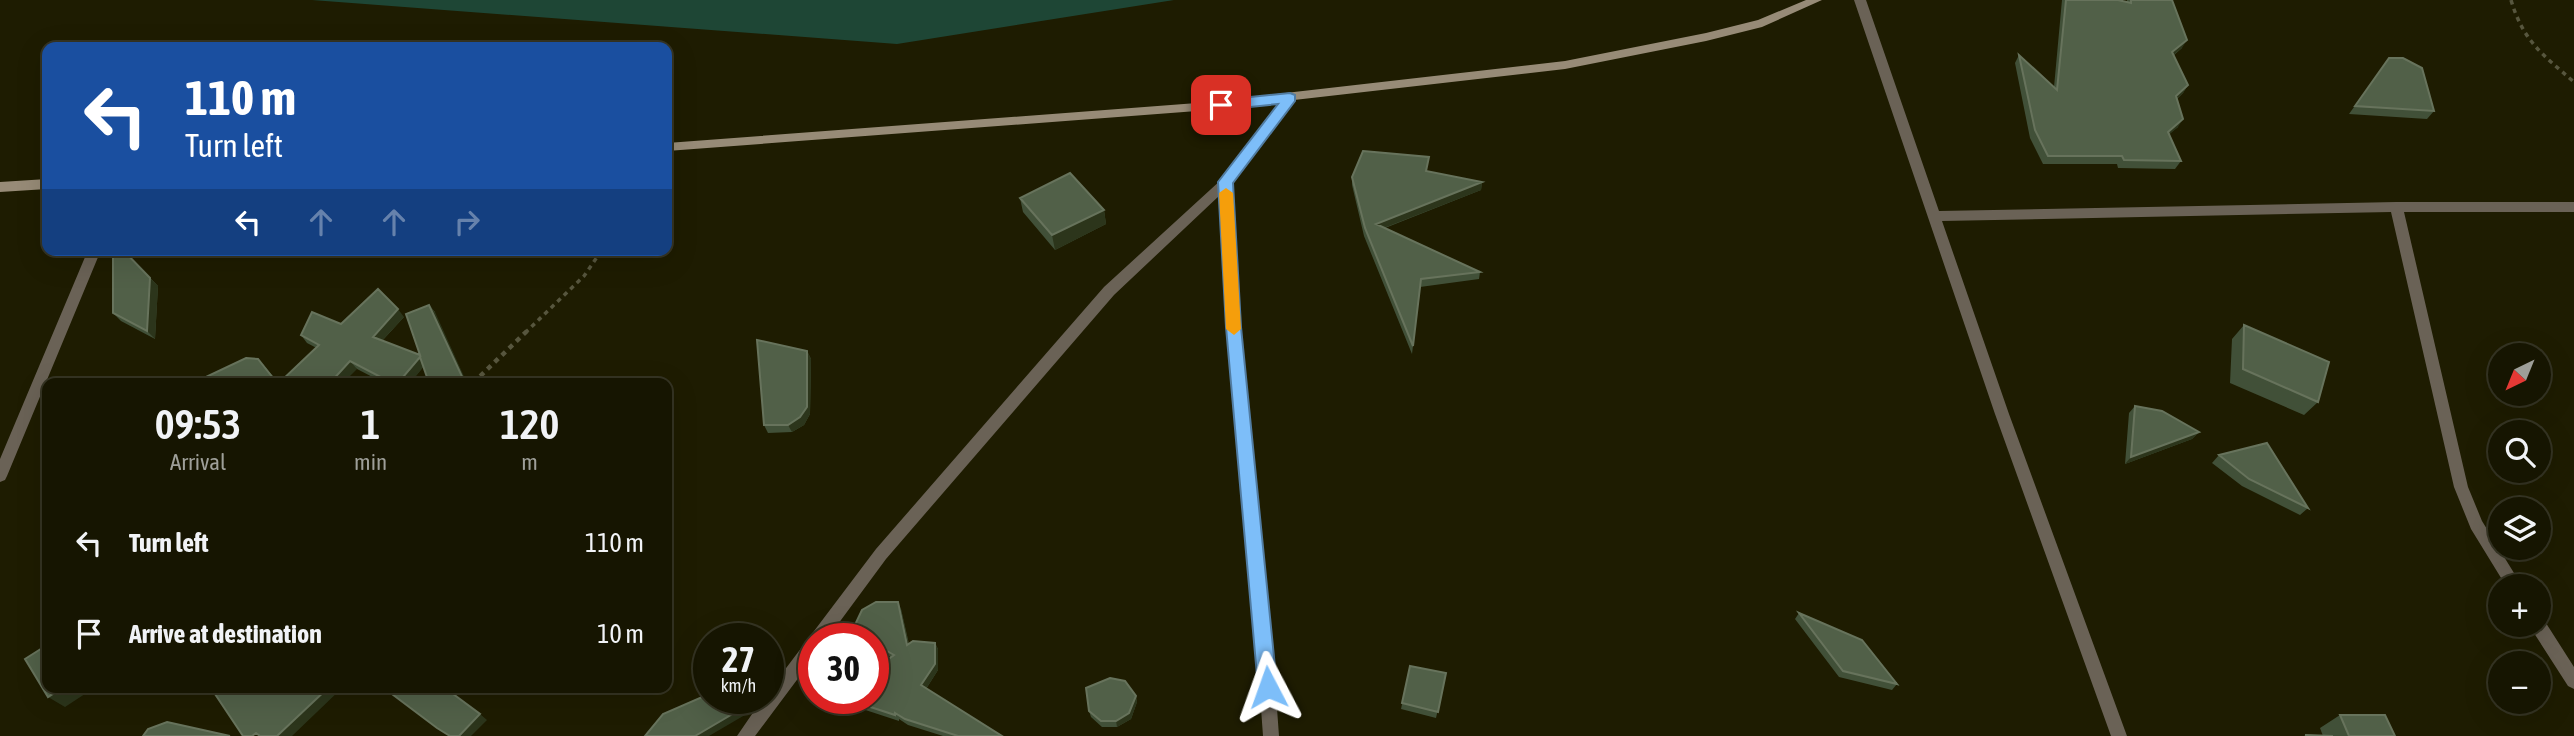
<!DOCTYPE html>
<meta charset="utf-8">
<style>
:root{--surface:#161501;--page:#1f1e0b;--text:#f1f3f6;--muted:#9e9f99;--line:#353423}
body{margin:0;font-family:"Asap Condensed",sans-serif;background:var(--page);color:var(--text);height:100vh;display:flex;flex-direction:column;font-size:26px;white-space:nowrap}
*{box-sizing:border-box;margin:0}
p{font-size:23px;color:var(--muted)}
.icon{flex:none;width:38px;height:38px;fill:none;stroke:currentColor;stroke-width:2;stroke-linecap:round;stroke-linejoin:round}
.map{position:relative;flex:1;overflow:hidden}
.side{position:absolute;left:42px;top:378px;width:630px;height:315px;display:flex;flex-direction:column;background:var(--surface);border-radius:14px;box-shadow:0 7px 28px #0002,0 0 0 2px var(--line)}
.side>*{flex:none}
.banner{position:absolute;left:42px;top:42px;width:630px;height:214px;border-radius:14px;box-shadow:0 7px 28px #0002,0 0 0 2px var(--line);background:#1a4fa0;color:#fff;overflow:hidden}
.needle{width:46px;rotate:223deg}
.controls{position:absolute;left:2488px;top:343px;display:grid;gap:14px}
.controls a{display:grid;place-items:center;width:63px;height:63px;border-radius:50%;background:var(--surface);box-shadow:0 7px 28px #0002,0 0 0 2px var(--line);font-size:35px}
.speed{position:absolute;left:693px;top:623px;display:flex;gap:14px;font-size:35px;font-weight:700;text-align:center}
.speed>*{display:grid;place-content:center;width:91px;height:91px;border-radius:50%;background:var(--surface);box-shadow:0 7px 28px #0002,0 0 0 2px var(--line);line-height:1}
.speed small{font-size:18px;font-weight:400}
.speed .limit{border:10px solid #d22;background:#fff;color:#111}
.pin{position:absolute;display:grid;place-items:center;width:60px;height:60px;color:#fff;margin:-30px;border-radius:14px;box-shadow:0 4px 10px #0006}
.me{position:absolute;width:77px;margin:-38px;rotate:356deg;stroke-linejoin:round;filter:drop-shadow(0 0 5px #0008)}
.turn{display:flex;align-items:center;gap:24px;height:147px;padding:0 28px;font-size:32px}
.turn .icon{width:91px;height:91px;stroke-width:2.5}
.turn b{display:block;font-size:49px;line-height:60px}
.lanes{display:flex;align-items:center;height:66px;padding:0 28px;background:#0003;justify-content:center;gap:35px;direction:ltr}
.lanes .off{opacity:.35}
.eta{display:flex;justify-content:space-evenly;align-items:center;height:119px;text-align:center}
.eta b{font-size:42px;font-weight:600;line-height:49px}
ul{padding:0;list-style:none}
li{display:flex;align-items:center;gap:21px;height:91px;padding:0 28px}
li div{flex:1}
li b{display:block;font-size:26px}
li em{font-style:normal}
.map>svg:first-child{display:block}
.water{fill:#1e4635}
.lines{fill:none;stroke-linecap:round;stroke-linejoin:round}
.path-far1{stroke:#57563e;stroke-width:3.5;stroke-dasharray:4.5 4.5;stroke-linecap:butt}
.path{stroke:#57563e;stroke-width:4.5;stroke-dasharray:5 5;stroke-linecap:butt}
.street{fill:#6a6256;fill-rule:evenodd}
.secondary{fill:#978b77;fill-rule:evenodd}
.wall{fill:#415038}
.shaded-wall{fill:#2c351b}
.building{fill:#516048;stroke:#67735c;stroke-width:2}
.route{fill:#7dbef9;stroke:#517ca2;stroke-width:2}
.slow{fill:#f59e0b}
</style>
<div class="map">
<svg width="2574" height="736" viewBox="0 0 2574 736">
<rect width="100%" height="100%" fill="#1e1c01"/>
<path class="water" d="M312,0H1174L897,44Z"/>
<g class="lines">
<path class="path-far1" d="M2511,0C2523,41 2543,55 2574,82
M525,333L584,276L602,250"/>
<path class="path" d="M473,383L527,331"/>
<path class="street" d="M1854,0H1866L1939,211L2396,202H2574V212H2404L2468,487L2482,521L2522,586H2506L2471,529L2454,487L2391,212L1942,221L2009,414L2127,736H2111L1995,414Z
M1290,94L1296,98L1294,101L1232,183L1240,327L1272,639L1279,736H1263L1256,639L1226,327L1220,195L1114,295L886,559L827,639H814V657L755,736H737L763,698H768V692L876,549L1104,287L1222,179L1286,95Z
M88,250H101L7,476L5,480L0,482V459Z
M2539,618L2544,620L2574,667V689L2568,686L2532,630L2530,625H2539Z"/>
<path class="secondary" d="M1806,0H1822L1762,27L1706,41L1565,69L1197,111L667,151V143L1197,103L1565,61L1706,33L1758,20Z
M47,179V189L0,192V182Z"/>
</g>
<path class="wall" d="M2062,0H2118L2127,2V0H2172L2182,48L2174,55L2188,85L2183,93L2177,99L2178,127L2169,134L2181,161L2175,169L2118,168L2117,164H2043L2030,138L2015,63L2019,55L2054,87Z
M2389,58L2434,111L2427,119L2349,114Z
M1427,171L1482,182L1481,190L1385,228L1480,272L1479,279L1420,287L1412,354L1364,236L1352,185V177Z
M1020,198L1104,210L1106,224L1055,250L1023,212Z
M123,250L158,286L155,339L121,321L113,313Z
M429,305L435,312L423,367L410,383H384L307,343L301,335L341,324L404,317L382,341L420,355Z
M2244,325L2318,402L2304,415L2230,383L2232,339Z
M807,351L811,359L810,414L804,425L792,432L768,433L764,425Z
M265,367L279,383H215L208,376Z
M2135,406L2199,432L2192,439L2125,464L2129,413Z
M2219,455L2308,508L2300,515L2242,486L2212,463Z
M901,609L909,644L935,643L938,649V670L926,689L1002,736H943L908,725L899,719V721L841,702L839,698H873L891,657L873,647V639H858L855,637L852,631Z
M1799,613L1897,684L1892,690L1839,677L1795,619Z
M1410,666L1446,673L1436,718L1401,709Z
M1136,696L1137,702L1131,719L1117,727H1102L1091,717L1089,711Z
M2340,715L2395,736H2304L2306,735L2323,736L2320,728Z"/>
<path class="shaded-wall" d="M2187,40L2182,48L2167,60L2172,52Z
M2188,85L2183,93L2171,104L2176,96Z
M2183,119L2178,127L2163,140L2168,132Z
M1482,182L1481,190L1376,231V224Z
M1104,210L1106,224L1055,250L1052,235Z
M150,278L158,286L155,339L147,331Z
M429,305L435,312L467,383H465Z
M398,309L404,317L379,344L373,337Z
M807,351L811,359L810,414L804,425L792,432L788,425Z
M420,357L426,364L410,383H398Z
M350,361L357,369L343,383H330Z
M2199,432L2192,439L2125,464L2131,457Z
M898,602L901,609L910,652L907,645Z
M935,643L938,649V670L924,692L921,685Z
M62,688H94L65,707L48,697Z
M328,688H342L292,736H277Z
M1136,696L1137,702L1131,719L1117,727L1116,721Z
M751,698L759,699L750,712L709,736H695Z
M480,714L487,720L471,736H459Z"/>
<path class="building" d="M2066,0H2118L2131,3V0H2172L2187,40L2172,52L2188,85L2176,96L2183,119L2168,132L2181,161L2124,160L2122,156H2048L2035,130L2019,55L2057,90Z
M2389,58H2403L2422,68L2434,111L2355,106Z
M1363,151L1429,157L1426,171L1482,182L1376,224L1480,272L1421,279L1413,346L1365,228L1352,177Z
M1070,173L1104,210L1052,235L1020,198Z
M113,250H123L150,278L147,331L113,313Z
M378,289L398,309L373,337L420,355L406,314L429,305L465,383H429L420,357L398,383H392L350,361L330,383H279L319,345L301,335L312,312L341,324Z
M2244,325L2329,362L2318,402L2243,369Z
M757,340L807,351V407L800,417L788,425H764Z
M246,358L258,359L277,383H223L208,376Z
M2135,406L2162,411L2199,432L2131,457Z
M2267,443L2308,508L2249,479L2219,455Z
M876,602H898L907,645L913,641L935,643V664L921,685L1002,736H958L905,719L895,713V715L843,698H873V670L894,655L873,643V639H866L852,631L862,610Z
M1799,613L1862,640L1897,684L1843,671Z
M47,645V688H62L48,697L25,659Z
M1410,666L1446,673L1438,712L1402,703Z
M1110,678L1125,681L1136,696L1129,713L1116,721H1101L1089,711L1086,688Z
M211,688H328L277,736H260L256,733L252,736H243Z
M384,688H445L480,714L459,736H450L437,728Z
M709,694V698H751L746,706L695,736H645L663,714Z
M2340,715H2385L2395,736H2349Z
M167,722L230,736H143L148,729Z
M2306,735L2333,736H2306Z"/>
<path class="route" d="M1290,93L1295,95V101L1233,183L1241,327L1277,687L1274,693L1268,696L1261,693L1258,687L1226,327L1218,182L1278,104L1221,110L1214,105L1221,100Z"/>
<path class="slow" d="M1226,188L1233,193L1241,329L1234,335L1226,329L1219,193Z"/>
</svg>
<div class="controls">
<a><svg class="needle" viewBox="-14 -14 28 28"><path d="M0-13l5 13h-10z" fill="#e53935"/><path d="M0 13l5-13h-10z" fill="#9e9f99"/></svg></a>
<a><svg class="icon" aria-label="search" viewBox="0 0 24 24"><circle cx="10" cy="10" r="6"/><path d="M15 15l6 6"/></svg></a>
<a><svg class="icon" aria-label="layers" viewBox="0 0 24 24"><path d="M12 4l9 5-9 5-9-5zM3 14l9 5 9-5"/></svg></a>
<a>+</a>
<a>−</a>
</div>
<div class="speed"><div>27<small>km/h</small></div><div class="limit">30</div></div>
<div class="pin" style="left:1221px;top:105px;background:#d93025"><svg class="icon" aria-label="arrive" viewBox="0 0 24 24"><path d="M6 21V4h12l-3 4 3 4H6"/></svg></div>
<svg class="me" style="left:1268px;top:687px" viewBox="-20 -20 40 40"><path d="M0-17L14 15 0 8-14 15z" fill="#7dbef9" stroke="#fff" stroke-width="4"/></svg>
<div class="banner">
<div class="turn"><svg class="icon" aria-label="left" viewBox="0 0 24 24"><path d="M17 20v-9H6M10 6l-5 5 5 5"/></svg><div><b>110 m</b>Turn left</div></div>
<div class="lanes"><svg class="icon" aria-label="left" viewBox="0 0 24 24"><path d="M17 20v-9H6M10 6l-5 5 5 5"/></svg><svg class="icon off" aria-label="ahead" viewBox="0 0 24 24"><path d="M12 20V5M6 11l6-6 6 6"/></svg><svg class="icon off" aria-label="ahead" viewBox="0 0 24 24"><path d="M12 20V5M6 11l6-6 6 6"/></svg><svg class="icon off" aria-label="right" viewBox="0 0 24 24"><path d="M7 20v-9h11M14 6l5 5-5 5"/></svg></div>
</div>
<section class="side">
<div class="eta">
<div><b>09:53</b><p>Arrival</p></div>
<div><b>1</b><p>min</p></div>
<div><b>120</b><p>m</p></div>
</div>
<ul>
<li><svg class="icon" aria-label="left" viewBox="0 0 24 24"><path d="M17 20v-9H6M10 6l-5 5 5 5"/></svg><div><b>Turn left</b></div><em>110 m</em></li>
<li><svg class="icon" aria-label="arrive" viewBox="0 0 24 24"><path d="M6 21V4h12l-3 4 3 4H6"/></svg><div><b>Arrive at destination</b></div><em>10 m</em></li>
</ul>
</section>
</div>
